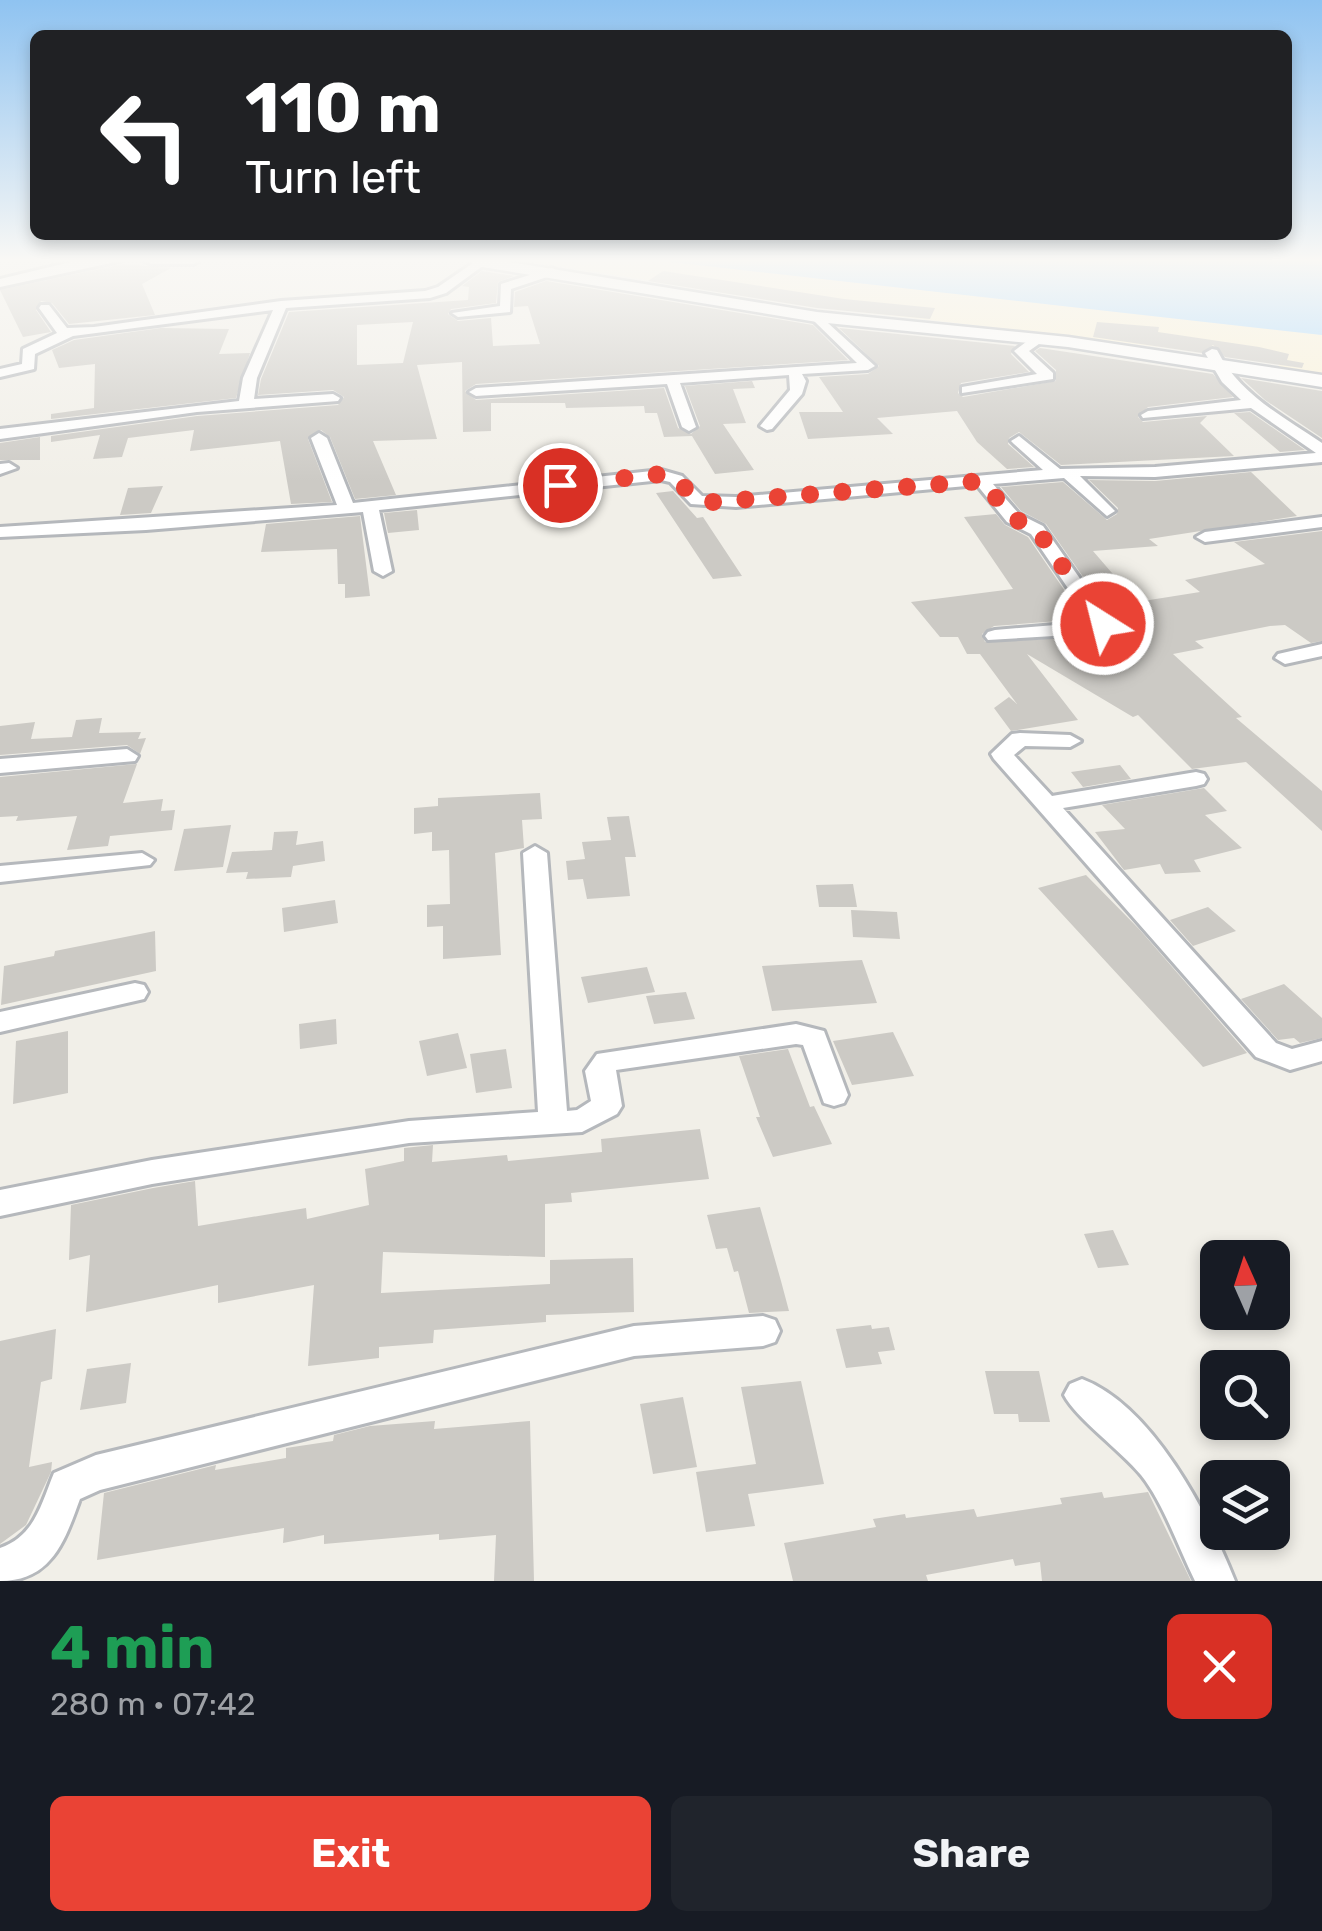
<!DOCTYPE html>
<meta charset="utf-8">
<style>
:root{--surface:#171b24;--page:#20242c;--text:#f1f3f6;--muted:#9ea1a6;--accent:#ea4335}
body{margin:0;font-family:Rubik,sans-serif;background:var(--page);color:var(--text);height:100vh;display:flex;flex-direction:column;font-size:38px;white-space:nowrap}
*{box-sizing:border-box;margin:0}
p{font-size:32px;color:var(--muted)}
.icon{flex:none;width:55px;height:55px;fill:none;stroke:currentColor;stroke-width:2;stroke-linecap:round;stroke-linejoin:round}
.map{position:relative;height:1581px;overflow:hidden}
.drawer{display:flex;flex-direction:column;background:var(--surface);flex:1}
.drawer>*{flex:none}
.banner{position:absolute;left:30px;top:30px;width:1262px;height:210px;border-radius:15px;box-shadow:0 5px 15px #0003;background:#202124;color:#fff;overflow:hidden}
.needle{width:65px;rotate:357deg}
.controls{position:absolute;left:1200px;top:1240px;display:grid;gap:20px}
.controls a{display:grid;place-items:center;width:90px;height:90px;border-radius:15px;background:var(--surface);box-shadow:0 5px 15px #0003;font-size:50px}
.pin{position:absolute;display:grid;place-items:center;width:85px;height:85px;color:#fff;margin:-42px;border:5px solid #fff;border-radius:50%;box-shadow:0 2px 10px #0007}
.me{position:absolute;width:110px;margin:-55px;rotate:324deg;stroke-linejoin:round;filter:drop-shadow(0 0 8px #0008)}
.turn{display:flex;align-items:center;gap:35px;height:210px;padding:0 50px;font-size:45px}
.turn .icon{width:130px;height:130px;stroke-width:2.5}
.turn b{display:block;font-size:70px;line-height:85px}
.round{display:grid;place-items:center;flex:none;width:105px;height:105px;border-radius:15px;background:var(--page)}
.summary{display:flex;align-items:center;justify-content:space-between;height:170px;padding:0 50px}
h1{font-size:60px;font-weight:700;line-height:75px;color:#1e9e55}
.cta{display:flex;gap:20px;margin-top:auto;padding:20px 50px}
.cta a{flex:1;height:115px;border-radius:15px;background:var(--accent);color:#fff;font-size:40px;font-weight:700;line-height:115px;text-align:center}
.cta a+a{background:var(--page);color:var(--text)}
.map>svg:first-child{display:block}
.sand{fill:#fbf3d9}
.water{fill:#aadaff}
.building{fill:#cccac5;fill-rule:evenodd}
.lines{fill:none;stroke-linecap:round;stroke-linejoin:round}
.street-casing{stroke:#b5b8bc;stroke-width:6}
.secondary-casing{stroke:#b6babf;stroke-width:5}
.street{fill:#fff;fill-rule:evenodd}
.secondary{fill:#fff;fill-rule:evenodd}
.route{stroke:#ea4335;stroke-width:18;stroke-dasharray:0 32.4}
</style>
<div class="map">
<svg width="1322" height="1581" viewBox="0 0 1322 1581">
<rect width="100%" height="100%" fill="#f1efe8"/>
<path class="sand" d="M527,261H662L1322,335V379L1278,372L1279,362L1263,359L818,307Z"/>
<path class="water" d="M662,261H1322V335Z"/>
<path class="building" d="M123,264L171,268L142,284L155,315L69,324L52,303L41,301L36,310L51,332L23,337L0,290Z
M482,271L514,276L498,282L496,303L451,309L448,314L458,321L491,318L493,346L540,344L528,306L514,307L515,292L546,281L813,325L848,360L476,384L465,391L476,400L664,388L678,428L691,434L700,426L685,386L752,381L755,388L733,389L746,423L723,424L754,470L715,474L692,436L664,437L657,413H645L644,406L566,408L565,403H491V431L463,432L462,362L417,365L437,439L373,441L396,495L355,499L330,437L321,430L308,439L332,502L291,504L280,441L190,451L194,430L128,438L122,457L93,459L100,435L51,442V436L197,416L338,405L344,397L333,390L258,395L261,379L289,312L468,300L469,287L462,286ZM413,322L403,363L357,365V325Z
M663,271L844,299L935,308L930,319L817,308L648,281Z
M1097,322L1159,327L1158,332L1259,347L1289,354L1287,360L1304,363L1302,368L1225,357L1213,345L1202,353L1093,337Z
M161,328L229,329L219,354L250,353L236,398L51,419V414L94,408L95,364L59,368L52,350L74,340Z
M839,328L1015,346L1011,354L1029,372L961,383L958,393L963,397L1056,381V370L1035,351L1040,348L1213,374L1233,397L1148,407L1138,417L1143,422L1207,416L1200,423L1234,456L1061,465L1019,432L1009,438L1008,444L1034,467L1007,469L977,442L957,411L877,418L893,434L808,439L799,412H843L819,377L868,374L879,366Z
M1241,378L1322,391V438L1265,400Z
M1250,412L1305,450L1280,452L1234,413Z
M40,437V460H0V443Z
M1251,472L1297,516L1149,539L1158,546L1093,551L1137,602L1200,592L1185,580L1265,564L1234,542L1322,531V641L1311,643L1285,625L1270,626L1195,641L1204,648L1173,654L1242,717L1236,718L1322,791V831L1246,762L1192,769L1138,715L1133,717L1027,654L1078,720L1011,731L994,708L1009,697L1017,704L980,654H967L958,637H940L911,602L1013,589L964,517L996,514L1005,525L1028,537L1084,619L994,626L982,634L985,642L1106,636L1117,625L1046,524L1021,511L1001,487L1063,482L1107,520L1117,514L1118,508L1089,480L1155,481Z
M163,486L151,513L120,515L128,488Z
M673,491L697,518L703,517L742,576L713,579L656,493Z
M417,510L419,530L388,533L384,513Z
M360,516L370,596L345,598V584H338L337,549L261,552L266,524Z
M102,718L99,733L141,732L138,739L146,738L140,754L127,745L0,755V726L35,722L31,739L72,737L76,720Z
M137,764L123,803L163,799L161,811L175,810L172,830L110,836L108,846L67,850L77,816L16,821L18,816L0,817V777Z
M1120,765L1131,779L1083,787L1071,772Z
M1204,788L1227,811L1205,815L1242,848L1194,860L1201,872L1165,874L1160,864L1124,870L1095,832L1125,829L1102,805Z
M540,793L542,819L522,820L524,848L495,853L501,955L443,959V926L427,927V905L450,904L449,850L432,851V832L414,834V808L438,806V798Z
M629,816L636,857H625L630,896L587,899L583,879L568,880L566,861L585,859L582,842L611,840L607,817Z
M231,825L223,867L174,871L184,829Z
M298,831L296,845L323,841L325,861L293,866L291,877L246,879L248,872L226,873L232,852L272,850L274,832Z
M1086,875L1140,930L1247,1053L1203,1067L1038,888Z
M853,884L857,907H819L816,885Z
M335,900L338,923L284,932L282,908Z
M1208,907L1236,931L1193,946L1170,920Z
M851,910L897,912L900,939L853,937Z
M155,931L156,971L1,1005L4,966L54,956L55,951Z
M862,960L877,1003L772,1011L762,966Z
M647,967L655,992L588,1003L581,977Z
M1284,984L1322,1018V1038L1300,1043L1294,1038L1278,1040L1241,999Z
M686,992L695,1019L654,1024L646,996Z
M336,1019L337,1044L300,1049L299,1024Z
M68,1031V1093L13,1104L16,1041Z
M893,1032L914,1076L852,1085L833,1041Z
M458,1033L467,1068L427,1076L419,1041Z
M506,1049L512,1088L476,1093L470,1054Z
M788,1049L810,1107L814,1106L832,1144L773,1157L756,1117H760L739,1056Z
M700,1129L709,1179L571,1193L572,1202L545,1204V1257L383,1252L381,1293L550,1284V1260L633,1258L634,1312L546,1315V1322L434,1330L433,1343L379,1347V1358L308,1366L314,1285L218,1303V1285L86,1312L90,1255L69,1260L71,1205L153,1188L195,1181L198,1226L306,1208L307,1219L369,1205L365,1169L404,1161V1148L433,1145L432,1162L507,1155L508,1161L602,1152L601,1139Z
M760,1207L781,1281L789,1311L749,1313L738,1271L734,1272L727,1248L716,1249L707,1215Z
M1113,1230L1129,1265L1098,1268L1084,1234Z
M871,1325L872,1329L889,1327L895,1350L878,1352L882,1364L846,1368L836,1329Z
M56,1329L52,1379L41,1382L29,1467L52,1462L51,1472L26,1525L0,1544V1341Z
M131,1363L126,1403L80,1410L87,1369Z
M985,1371H1039L1050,1422H1019L1018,1414H994Z
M801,1381L824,1484L748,1494L755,1526L706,1532L696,1472L756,1464L741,1387Z
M683,1397L697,1467L653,1474L640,1404Z
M435,1421L434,1429L530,1421L534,1581H494L496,1535L439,1540V1534L324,1544V1535L283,1543L284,1528L97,1560L104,1493L216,1465L215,1470L286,1458V1448L333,1441L334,1435L370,1426Z
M1102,1492L1104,1498L1148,1492L1191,1581H1042L1040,1562L1015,1566L1013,1559L926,1575L928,1581H793L784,1543L876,1527L873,1519L905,1514L906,1518L974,1509L977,1517L1062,1504L1060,1498Z"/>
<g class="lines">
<g class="street-casing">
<path id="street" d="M75,261H120L0,287V279Z
M145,261H199L193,264H151Z
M476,261L488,262L446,293L430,298L286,308L257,378L254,399L333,394L340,398L338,401L197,412L0,439V429L239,401L243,378L273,310L73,336L35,354L34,369L0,377V369L22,364L23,349L57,333L39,308L41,305H49L67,328L94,327L281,301L425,291L438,287Z
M552,268L556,270V274L511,289L510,312L458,317L452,313L500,306L501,284Z
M817,313L875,366L868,370L802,374L806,381L802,394L772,429L767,430L760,426L790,390L789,375L680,383L696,427L689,431L682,427L667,384L476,396L469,392L476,388L857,363L813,320L811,317Z
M1034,336L1046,339L1029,351L1053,373V379L962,393V387L1037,374L1014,351Z
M1212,349L1217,350C1239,394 1282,416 1322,443V462L1155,477L1080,476L1115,511L1107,516L1064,478L993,484L1019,514L1043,526L1114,627L1104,633L988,640L985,636L988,632L995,630L1091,622L1031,534L1007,522L977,485L736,507L691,504L670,482L661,480L379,510L392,571L383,576L374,571L363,512L146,530L0,537V527L337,505L311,438L319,433L327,438L353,503L661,470L682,476L702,496L736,497L1043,470L1014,444L1011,441L1019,436L1060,469L1155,467L1316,453L1251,408L1143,418L1141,415L1148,411L1241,400L1222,382L1205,353Z
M0,464L9,463L17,468L0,474Z
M1322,517V527L1205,542L1196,537L1205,532Z
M1322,644V656L1285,664L1275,658L1278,654Z
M1020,733L1070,735L1081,741L1070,747L1025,746L1014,755L1052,796L1196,772L1204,774L1207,779L1204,784L1196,786L1063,808L1276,1043L1292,1049L1322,1041V1061L1290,1070L1256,1057L994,759L991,754L1012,734Z
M127,749L138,756L135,761L0,773V759Z
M535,846L547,853L567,1111L577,1110L591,1101L585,1071L597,1054L796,1024L824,1031L848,1095L844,1103L834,1106L824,1103L803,1045L796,1044L616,1070L622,1106L617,1114L582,1132L409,1143L152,1184L0,1216V1190L152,1160L409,1121L538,1112L523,853Z
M142,853L154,860L150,865L0,882V866Z
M135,983L144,985L148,992L144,999L0,1032V1012Z
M763,1316L775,1320L780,1331L775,1342L763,1346L634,1356L100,1490L80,1499C65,1540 52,1581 0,1581V1548C35,1536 41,1504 54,1473L96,1455L634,1326Z
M1082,1379C1153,1406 1208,1514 1235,1581H1195C1178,1547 1164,1504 1141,1475C1121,1451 1075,1417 1064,1395L1070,1384Z"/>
</g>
<g class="secondary-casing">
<path id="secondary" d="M468,261H503L817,312L1068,337L1322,375V387L1068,347L817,322L476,266Z"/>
</g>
<use href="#street" class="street"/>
<use href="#secondary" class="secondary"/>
</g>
<linearGradient id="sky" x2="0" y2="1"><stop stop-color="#8fc3f1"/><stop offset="0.54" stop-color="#f9f8f5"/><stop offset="1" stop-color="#f9f8f5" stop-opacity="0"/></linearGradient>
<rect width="1322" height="482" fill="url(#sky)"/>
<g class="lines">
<path class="route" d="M560,485L662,474C684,479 688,500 712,502L982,481L1013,518L1037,530L1103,624"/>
</g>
</svg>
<div class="controls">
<a><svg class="needle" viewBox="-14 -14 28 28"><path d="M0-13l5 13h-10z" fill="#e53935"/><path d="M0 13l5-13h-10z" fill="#9ea1a6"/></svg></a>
<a><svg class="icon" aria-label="search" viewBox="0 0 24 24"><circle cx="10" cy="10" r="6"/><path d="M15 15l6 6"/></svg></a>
<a><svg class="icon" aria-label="layers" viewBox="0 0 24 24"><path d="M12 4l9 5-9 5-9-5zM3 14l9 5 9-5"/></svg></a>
</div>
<div class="pin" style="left:560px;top:485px;background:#d93025"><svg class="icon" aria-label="arrive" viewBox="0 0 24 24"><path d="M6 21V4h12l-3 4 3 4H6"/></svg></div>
<svg class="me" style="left:1103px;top:624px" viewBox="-20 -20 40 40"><circle r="17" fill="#ea4335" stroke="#fff" stroke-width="3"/><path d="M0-11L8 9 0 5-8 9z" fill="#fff"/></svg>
<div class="banner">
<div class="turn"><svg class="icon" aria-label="left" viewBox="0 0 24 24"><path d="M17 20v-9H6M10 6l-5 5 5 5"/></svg><div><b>110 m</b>Turn left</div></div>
</div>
</div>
<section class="drawer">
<div class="summary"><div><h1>4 min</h1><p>280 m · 07:42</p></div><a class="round" style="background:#d93025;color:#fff"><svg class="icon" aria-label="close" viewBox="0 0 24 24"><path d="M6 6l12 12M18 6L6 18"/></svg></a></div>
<div class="cta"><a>Exit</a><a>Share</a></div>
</section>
